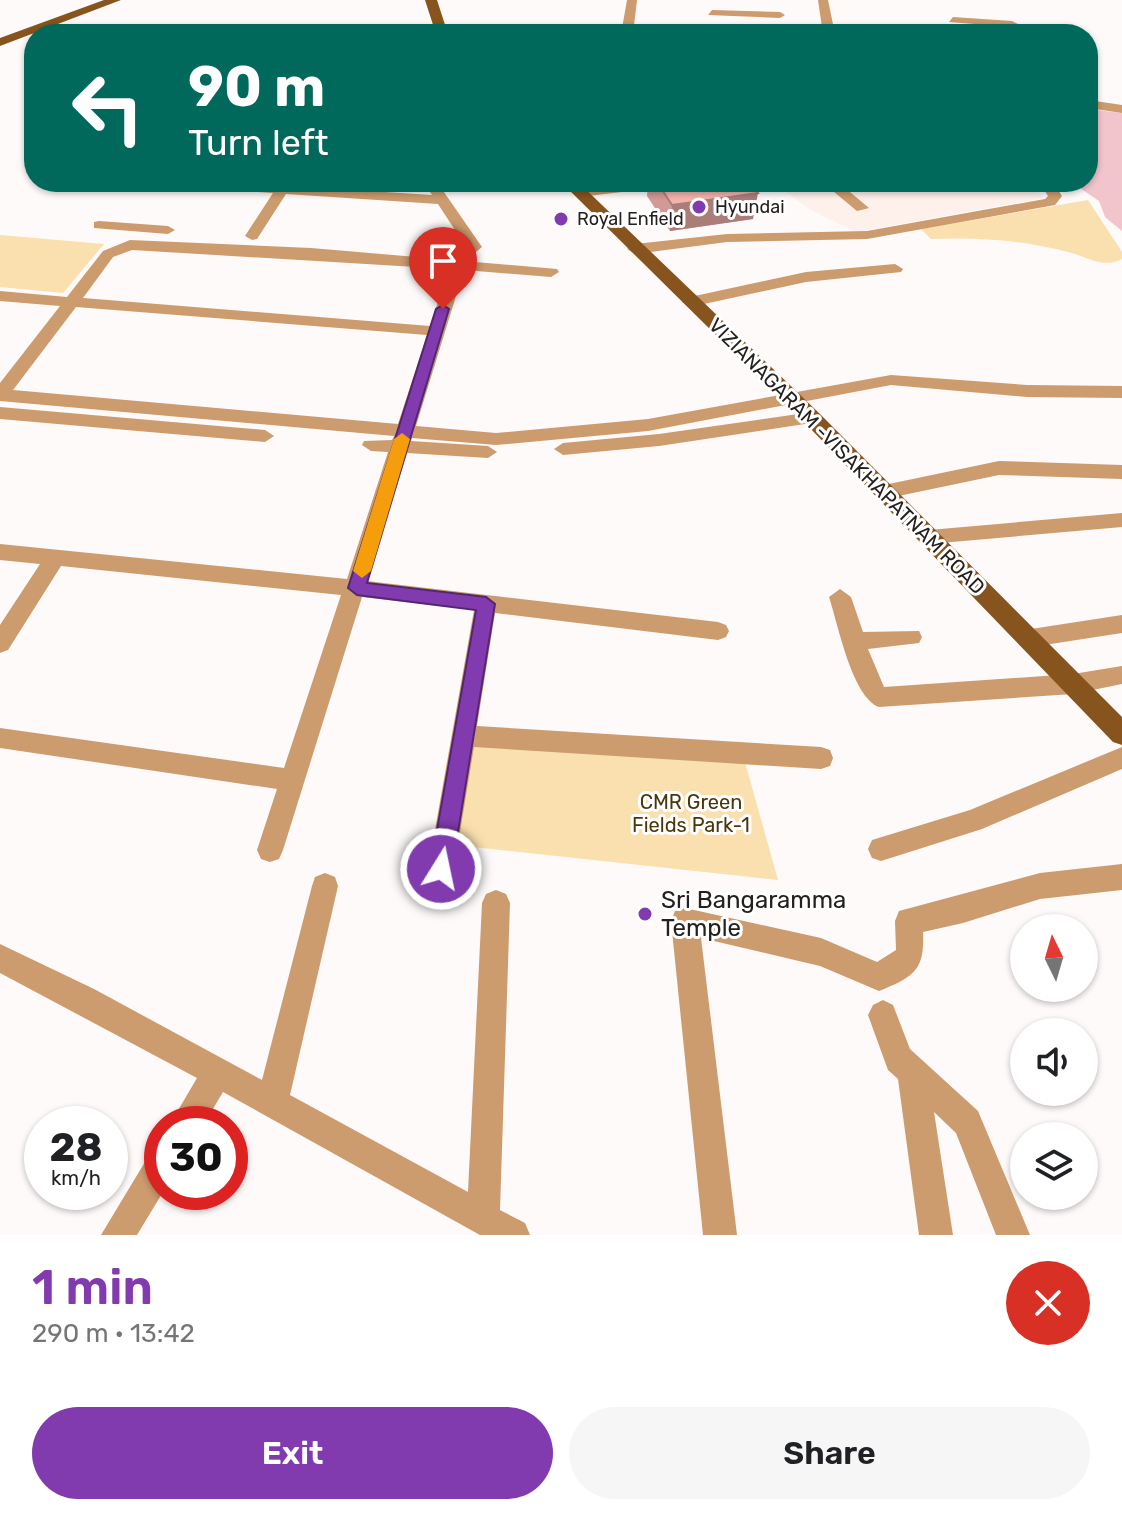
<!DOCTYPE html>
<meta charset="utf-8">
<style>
:root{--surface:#fff;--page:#f6f6f6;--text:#202124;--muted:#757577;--accent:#813bae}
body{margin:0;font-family:Rubik,sans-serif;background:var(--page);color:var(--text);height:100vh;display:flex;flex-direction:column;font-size:30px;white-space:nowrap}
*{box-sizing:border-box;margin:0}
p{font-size:26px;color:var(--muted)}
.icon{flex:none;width:44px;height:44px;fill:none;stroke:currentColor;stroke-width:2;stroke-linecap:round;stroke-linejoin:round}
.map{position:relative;height:1235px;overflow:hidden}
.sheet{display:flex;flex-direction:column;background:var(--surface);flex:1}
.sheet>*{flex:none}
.top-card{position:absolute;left:24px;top:24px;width:1074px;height:168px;border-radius:32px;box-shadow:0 2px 6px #0004;background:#00695c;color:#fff;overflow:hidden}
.needle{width:52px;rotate:355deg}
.buttons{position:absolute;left:1010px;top:914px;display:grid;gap:16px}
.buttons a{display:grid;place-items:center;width:88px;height:88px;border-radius:50%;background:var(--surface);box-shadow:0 2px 6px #0004;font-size:40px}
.speed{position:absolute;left:24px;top:1106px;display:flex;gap:16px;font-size:40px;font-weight:700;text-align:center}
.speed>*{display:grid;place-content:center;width:104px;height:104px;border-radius:50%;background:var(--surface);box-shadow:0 2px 6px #0004;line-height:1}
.speed small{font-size:20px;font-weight:400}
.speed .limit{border:12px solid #d22;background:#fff;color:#111}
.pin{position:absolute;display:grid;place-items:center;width:68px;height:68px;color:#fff;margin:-82px -34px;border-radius:50% 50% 50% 0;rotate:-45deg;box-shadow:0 0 8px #0007}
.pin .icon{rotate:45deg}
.me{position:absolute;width:88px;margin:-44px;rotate:10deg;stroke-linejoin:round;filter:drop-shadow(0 0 6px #0008)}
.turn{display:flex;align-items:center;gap:28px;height:168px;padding:0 32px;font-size:36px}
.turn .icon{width:104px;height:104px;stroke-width:2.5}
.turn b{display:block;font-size:56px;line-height:68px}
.round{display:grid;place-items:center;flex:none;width:84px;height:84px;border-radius:42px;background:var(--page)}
.overview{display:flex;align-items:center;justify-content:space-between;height:136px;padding:0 32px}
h1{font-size:48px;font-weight:600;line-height:60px;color:var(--accent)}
.button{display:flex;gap:16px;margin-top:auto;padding:16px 32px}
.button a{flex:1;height:92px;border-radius:48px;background:var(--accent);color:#fff;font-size:32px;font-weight:600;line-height:92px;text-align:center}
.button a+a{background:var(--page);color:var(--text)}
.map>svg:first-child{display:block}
.built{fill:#fef0ea}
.green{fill:#fae0af}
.water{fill:#f2c5cd}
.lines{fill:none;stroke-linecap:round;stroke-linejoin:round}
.minor{fill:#cc9b6e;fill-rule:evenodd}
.major{fill:#87541d;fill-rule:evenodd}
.wall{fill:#d29a94}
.shaded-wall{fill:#ab7d78}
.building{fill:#f4b3ac;stroke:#ab7d78;stroke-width:2}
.route{fill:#813bae;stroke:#542671;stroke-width:2}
.slow{fill:#f59e0b}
.poi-dot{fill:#813bae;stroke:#fff;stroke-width:3}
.labels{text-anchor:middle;stroke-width:6;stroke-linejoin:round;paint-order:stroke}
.far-poi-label{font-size:18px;fill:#25201e;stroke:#fff;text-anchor:start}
.street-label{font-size:20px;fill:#25201e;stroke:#fff}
.park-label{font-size:20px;fill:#49360b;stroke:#fff}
.near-poi-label{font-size:24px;fill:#25201e;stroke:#fff;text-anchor:start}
</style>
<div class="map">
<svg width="1122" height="1235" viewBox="0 0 1122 1235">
<rect width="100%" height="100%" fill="#fdfaf9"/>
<path class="built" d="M772,182H1032L1043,198L856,232L811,210Z"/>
<path class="green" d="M1088,200L1122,252V259C1103,269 1088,257 1068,252C1023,240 978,237 931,239L921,229Z
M0,235L104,244L63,293L0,287Z
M471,740L745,762L778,880L454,845Z"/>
<path class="water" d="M1088,109L1122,113V231L1105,217L1099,201L1071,182H1088Z"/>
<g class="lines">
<path class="minor" d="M627,0H637L633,34H621Z
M818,0H828L835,34H823Z
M712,10L780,12L785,15L780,18L708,15Z
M953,17L1012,21L1018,24L1012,27L949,22Z
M1088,100L1122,105V113L1088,108Z
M158,182L278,185L294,182L291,186L432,195L423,182H437L482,247L470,257L440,255V249L466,247L438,204L286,194L257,239L252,240L245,236L273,193L165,186Z
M637,182H679L672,186L580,197L573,193L580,189Z
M822,182H838L869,208L857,211Z
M1039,182H1053L1062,196L1055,205L867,239L727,242L635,254L627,249L635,244L727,234L867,231L1045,199L1048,196Z
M99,221L168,226L175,230L168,234L94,228V222Z
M130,240L311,248L557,269L559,272L551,277L464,270L416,426L496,433L648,419L891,375L1027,385L1122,386V398L1027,397L891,385L648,431L496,445L412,438L411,441L488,446L497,452L488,458L407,453L367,581L718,622L726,625L729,631L726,637L718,640L495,613L477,726L821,747L830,750L833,758L830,766L821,769L474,747L454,869L450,878L441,882L432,878L428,869L474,610L362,597L283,850L279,859L270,862L261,859L257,850L277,789L0,748V728L284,768L341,595L61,566L8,650L0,653V625L40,564L0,560V544L347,579L388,452L371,451L362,445L364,441L392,440L394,436L0,401V383L60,306L0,301V291L67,297L103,251ZM132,250L449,269L430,326L83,298L113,257ZM76,307L427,335L398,424L13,390Z
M895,264L903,269L901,272L806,282L690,307L682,302L690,297L806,272Z
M0,407L265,430L274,436L265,442L0,419Z
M812,412L818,414V422L659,446L563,455L554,449L563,443L659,434Z
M999,461L1122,465V479L999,475L884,499L874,492L884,485Z
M1122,513V527L929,544L919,537L929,530Z
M840,589L851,597L863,632L919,631L922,637L919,643L868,649L884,687L1073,674L1122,666V684L1073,694L879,707C852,697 838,624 829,597Z
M1122,615V633L1031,647L1023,644L1020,638L1023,632L1031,629Z
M1122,747V769L982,829L881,861L872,858L868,849L872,840L970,810Z
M1122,864V890L1040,899L963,923L923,932C925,970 914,977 879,991L820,966L701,938L737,1235H703L671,921L675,911L685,908L821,938L877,962L896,950L895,921L899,911L1040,873Z
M325,873L335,877L338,886L290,1095L468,1192L482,903L486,894L496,890L506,894L510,903L500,1210L525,1223L530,1235H480L223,1092L204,1124H170L197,1078L0,973V944L94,989L262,1080L312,886L315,877Z
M883,1000L893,1005L910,1049L978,1111L1030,1235H996L956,1133L934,1112L953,1235H919L898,1079L888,1070L868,1015L873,1005Z
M162,1147L163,1192L137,1235H101L151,1152Z"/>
<path class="major" d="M104,0H121L0,46V38Z
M425,0H437L448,34H436Z
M561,182H578L819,413L1122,717V745L1113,742L805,423Z"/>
</g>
<path class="wall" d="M648,182H749L753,219L670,231L647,196Z"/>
<path class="shaded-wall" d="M758,193L753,219L670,231L672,205Z"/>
<path class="building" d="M657,182H749L758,193L672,205Z"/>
<path class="route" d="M443,305L449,309L367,583L486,597L495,604L452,869L449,877L441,880L434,877L430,869L476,610L357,595L348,588L436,309Z"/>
<path class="slow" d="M402,433L410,439L371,571L362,578L353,571L394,439Z"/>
<g class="poi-dot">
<circle cx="699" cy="207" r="8"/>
<circle cx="561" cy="219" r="8"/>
<circle cx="645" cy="914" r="8"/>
</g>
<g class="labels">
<g class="far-poi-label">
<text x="715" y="213">Hyundai</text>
<text x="577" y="225">Royal Enfield</text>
</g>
<g class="street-label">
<text transform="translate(847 456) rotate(45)" y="7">VIZIANAGARAM -VISAKHAPATNAM ROAD</text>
</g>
<g class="park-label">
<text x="691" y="809">CMR Green<tspan x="691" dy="23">Fields Park-1</tspan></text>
</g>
<g class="near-poi-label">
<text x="661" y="908">Sri Bangaramma<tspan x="661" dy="28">Temple</tspan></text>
</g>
</g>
</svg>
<div class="buttons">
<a><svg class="needle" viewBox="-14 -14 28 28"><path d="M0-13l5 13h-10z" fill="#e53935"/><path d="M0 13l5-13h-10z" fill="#757577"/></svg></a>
<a><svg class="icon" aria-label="sound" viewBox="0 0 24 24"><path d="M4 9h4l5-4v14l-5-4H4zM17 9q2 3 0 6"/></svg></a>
<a><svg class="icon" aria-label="layers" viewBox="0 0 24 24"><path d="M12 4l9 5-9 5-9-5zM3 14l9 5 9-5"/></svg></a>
</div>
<div class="speed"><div>28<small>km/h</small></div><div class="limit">30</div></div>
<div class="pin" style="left:443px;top:309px;background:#d93025"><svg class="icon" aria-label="arrive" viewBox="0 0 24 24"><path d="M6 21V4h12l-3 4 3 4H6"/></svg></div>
<svg class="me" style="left:441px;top:869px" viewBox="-20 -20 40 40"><circle r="17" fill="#813bae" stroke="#fff" stroke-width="3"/><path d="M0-11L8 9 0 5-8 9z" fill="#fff"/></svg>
<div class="top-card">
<div class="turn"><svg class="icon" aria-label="left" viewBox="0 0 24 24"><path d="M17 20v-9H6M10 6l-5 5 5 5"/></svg><div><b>90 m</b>Turn left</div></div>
</div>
</div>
<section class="sheet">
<div class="overview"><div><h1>1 min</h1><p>290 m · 13:42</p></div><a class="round" style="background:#d93025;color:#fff"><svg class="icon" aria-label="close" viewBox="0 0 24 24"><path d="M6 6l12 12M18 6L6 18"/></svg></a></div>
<div class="button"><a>Exit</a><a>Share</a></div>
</section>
